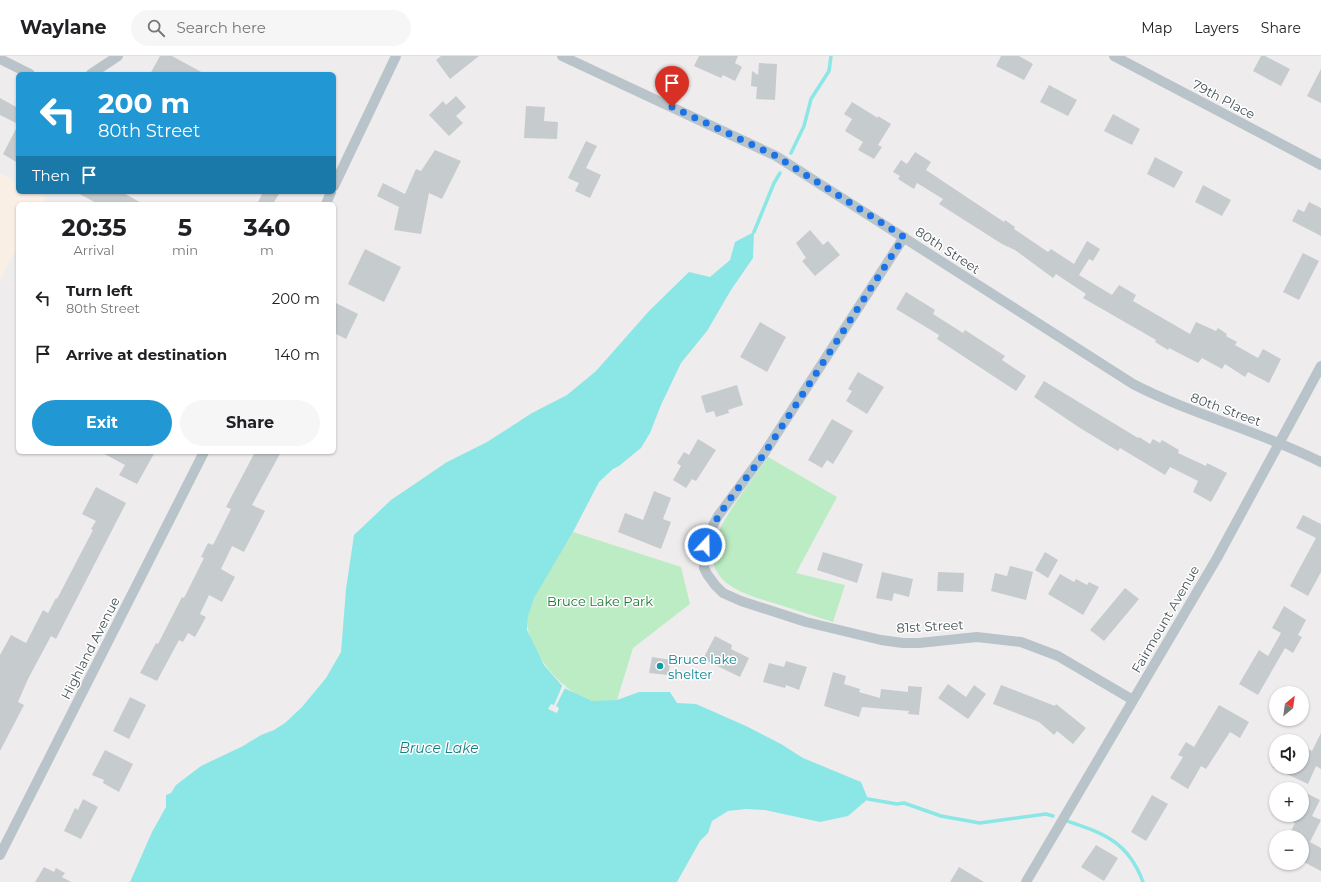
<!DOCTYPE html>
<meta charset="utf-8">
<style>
:root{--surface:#fff;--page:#f6f6f6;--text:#202124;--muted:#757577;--line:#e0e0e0;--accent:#2198d4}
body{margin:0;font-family:Montserrat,sans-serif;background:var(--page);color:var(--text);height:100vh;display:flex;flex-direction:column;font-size:15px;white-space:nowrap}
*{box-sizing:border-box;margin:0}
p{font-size:13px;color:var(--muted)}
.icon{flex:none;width:22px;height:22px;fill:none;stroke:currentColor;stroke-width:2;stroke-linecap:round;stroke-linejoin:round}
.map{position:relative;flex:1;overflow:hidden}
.sheet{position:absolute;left:16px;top:146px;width:320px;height:252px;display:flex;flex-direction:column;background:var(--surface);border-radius:6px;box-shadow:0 1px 3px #0004}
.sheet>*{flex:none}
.hud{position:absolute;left:16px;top:16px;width:320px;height:122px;border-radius:6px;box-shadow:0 1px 3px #0004;background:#2198d4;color:#fff;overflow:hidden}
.needle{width:26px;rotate:29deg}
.fabs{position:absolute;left:1269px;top:630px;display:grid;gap:8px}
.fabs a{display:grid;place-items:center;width:40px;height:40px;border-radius:50%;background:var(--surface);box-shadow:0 1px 3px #0004;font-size:20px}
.pin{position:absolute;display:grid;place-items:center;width:34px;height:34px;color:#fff;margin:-41px -17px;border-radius:50% 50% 50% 0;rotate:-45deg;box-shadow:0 0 4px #0007}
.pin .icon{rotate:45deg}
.me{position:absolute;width:44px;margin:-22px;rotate:21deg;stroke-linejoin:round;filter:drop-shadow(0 0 3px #0008)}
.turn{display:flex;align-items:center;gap:14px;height:84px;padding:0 16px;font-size:18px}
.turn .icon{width:52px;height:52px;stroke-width:2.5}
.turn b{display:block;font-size:28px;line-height:34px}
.then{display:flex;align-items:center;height:38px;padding:0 16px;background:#0003;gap:8px;font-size:15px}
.eta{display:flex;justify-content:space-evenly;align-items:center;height:68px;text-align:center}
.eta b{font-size:24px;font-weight:700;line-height:28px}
.cta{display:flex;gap:8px;margin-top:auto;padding:8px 16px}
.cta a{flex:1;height:46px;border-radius:24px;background:var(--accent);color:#fff;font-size:16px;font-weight:700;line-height:46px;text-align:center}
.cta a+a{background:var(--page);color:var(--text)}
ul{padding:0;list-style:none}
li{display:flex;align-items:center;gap:12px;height:56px;padding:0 16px}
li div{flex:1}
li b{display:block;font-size:15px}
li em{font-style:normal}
header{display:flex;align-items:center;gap:24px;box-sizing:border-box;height:56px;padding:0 20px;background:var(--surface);border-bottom:1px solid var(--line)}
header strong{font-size:19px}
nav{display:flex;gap:22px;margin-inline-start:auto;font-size:14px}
.search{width:280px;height:36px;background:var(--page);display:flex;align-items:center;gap:10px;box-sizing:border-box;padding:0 14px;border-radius:22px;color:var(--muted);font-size:15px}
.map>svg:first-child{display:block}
.commercial{fill:#faefe5}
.green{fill:#bcecc3}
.water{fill:#8be7e5}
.pier{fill:#efeced}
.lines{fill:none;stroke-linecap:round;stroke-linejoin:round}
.stream{stroke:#8be7e5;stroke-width:3.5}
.building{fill:#c6cbce}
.street{stroke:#b8c4c9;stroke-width:10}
.route{stroke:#1a73e8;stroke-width:7;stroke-dasharray:0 12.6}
.culture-dot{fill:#0f9aa8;stroke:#fff;stroke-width:1.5}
.labels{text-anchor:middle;stroke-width:3;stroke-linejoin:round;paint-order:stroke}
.street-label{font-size:13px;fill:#465459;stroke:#fff}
.park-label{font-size:13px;fill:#1b7533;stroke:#fff}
.culture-label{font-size:13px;fill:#0d838f;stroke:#fff;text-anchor:start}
.water-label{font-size:14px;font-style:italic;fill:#138280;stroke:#fff}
</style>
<header>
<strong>Waylane</strong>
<div class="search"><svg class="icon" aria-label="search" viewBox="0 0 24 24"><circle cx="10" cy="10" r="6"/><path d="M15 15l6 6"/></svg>Search here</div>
<nav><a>Map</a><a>Layers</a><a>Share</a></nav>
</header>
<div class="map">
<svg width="1321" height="826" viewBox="0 0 1321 826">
<rect width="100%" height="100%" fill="#efeced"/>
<path class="commercial" d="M0,117L18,126V136H37L46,141L42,148H18V191L0,223Z"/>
<path class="green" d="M768,401L837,441L796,517L845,529L833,566C814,560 796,554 777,548C744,538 699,527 717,480C726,456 753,423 768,401Z
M573,476L681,511L690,548L633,592L617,644C609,645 600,647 592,645C563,639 521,588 528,558C535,531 559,501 573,476Z"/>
<path class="water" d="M754,176L753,202L731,234L707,275L681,307L661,349L650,377L641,392L619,410L613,413L599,426L573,476L534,542L528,560L527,574L544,609L564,632L592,645L617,644L639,636H670L677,647L696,648L746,670L781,688L803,702L861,726L868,743L848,760L820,766L765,754L746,753L728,755L712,765L708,777L700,785L677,826H130L152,776L166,751V739L171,737L176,729L201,710L243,690L261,679L274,674L285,667L302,651L326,622L341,596L346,533L354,479L391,444L447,406L487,386L532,357L567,339L596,315L649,255L689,216L710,221L730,204L735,186Z"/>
<path class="pier" d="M563,628L566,630L556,650L559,652L557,657L548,653L551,648L554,649Z"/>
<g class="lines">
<path class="stream" d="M791,97L804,70L811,43L829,15L831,0
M754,176L774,127L780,117
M868,743L897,748L904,747L941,760L980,767L1046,758L1053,760
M1064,764C1103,777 1128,785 1143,826"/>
</g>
<path class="building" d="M160,0H172L205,18H150Z
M441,0H479L450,23L436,4Z
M699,0H738L735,7L742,11L735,25L723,19L721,22L694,10Z
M1001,0H1019L1033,8L1024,24L996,10Z
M1261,0H1265L1290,13L1281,30L1253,15Z
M759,7L777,8L775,44L756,43L757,31L751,30L752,15L758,19Z
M1321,13V47L1307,40Z
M1049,29L1077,44L1068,60L1040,46Z
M456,40L466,51L456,60L463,67L449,80L429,59L443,45L446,49Z
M0,42L18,52V68L0,59Z
M852,46L878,62V60L891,68L878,89L882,91L874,103L858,94L863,86L845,75L852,63L844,58Z
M526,50L545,51L544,65L558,66L557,83L524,82Z
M1113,58L1140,73L1132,89L1104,75Z
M18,69V107L3,98Z
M586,85L597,90L586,112L601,119L590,142L575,135L579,127L568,122Z
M435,94L461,105L442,143L429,137L421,178L394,174L399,151L377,140L383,127L405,138L416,113L421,115Z
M915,96L931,106L926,114L1004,166L1005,164L1015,171L1014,173L1048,196L1051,193L1074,208L1087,185L1100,193L1093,205L1089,203L1079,219L1112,239L1119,229L1136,239L1133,245L1190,278L1196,266L1216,275L1218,272L1227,278L1226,280L1237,286L1235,289L1258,302L1263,293L1281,303L1269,327L1248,316L1245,321L1225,308L1222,313L1202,302L1198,307L1169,292L1168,294L1155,286L1156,284L1083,242L1086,238L1056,218L1053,222L1015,194L1002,188L939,148L943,143L917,127L914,133L898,123L900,120L893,116L901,104L907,108Z
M1155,101L1183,116L1174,132L1147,118Z
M1203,129L1231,144L1222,160L1195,146Z
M76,136H122L143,148H98Z
M263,136H280L273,148H257Z
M1309,146L1321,152V180L1292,165L1298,153L1304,156Z
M810,174L823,189L828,185L840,199L815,220L802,205L806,202L796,187Z
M365,193L401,211L384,246L348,228Z
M1303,197L1319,205L1299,244L1283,236Z
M906,236L935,254L933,258L963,277L965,274L1005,300L1002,304L1026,320L1016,335L937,283L939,279L896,253Z
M334,246L358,258L346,283L334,277Z
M760,266L786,281L767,316L740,301Z
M858,316L884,331L867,358L846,345L852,335L848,333Z
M1044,325L1138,382L1139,381L1150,388L1153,383L1160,387L1162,384L1179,394L1178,397L1206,410L1207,407L1227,417L1211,446L1193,436L1198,425L1170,411L1165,419L1120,392L1118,395L1080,372L1034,341Z
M737,329L743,349L728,354L729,357L716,361L714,355L706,357L701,340Z
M832,363L853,375L833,408L827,404L822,412L808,404Z
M698,383L716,394L696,425L692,423L686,432L673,424L681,410L677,407L684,396L689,399Z
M101,396H155L137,428L119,419L125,409Z
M255,396H281L252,449L265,455L244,496L232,490L221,513L235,521L222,546L209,539L200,558L206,561L195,581L188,577L183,586L179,584L157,625L140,617L156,587L158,588L182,541L184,542L204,502L201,501L208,487L213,489L231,453L226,451Z
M96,431L126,447L56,583L51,580L28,623L18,646L24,649L0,695V599L11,579L26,587L43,554L48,557L56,542L57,543L93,474L91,473L96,465L82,458Z
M654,435L671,442L663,463L671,466L661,493L618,476L625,457L643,464Z
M1303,459L1321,468V516L1308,540L1290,530L1316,482L1296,472Z
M823,496L863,508L857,527L817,514Z
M1045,496L1058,504L1048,522L1035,514Z
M1010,510L1033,516L1026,544L991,535L995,517L1007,520Z
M882,516L913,523L909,541L894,537L892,545L876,542Z
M938,516L964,517L963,536L937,535Z
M1060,518L1074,526L1076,523L1087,529L1089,526L1099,531L1083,559L1048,538Z
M1125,532L1139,543L1104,585L1090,574Z
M1284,550L1306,564L1298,579L1302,581L1293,597L1285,592L1258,639L1239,628L1259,594L1268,600L1281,577L1272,572Z
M715,580L732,589L731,593L749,602L740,621L703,603Z
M652,601L671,604L668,619L649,617Z
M786,605L807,611L799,634L786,629L785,632L763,626L769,607L784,611Z
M833,616L846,620L844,628L860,633L859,636L880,642L881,633L908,636V630L922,631L919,659L908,658L909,655L862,651L859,661L824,650Z
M948,628L966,641L974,629L986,638L968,663L938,642Z
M1001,629L1055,650L1056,648L1086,672L1073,688L1057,675L1054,679L1039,666L993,648Z
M130,641L146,649L129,683L113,675Z
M1219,649L1249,666L1240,682L1230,676L1206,713L1201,710L1188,733L1170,722L1183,701L1178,699L1186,686L1194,691Z
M1321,677V713L1316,710L1308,728L1272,711H1302V690L1312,695Z
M105,694L133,708L119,736L103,727L104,724L92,719Z
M1302,735L1320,744L1312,760L1321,764L1310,786L1321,792V815L1302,805V781H1288L1295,767L1279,759H1302Z
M1152,739L1168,748L1146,785L1131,776Z
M83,743L98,751L81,783L64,775L75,752L78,754Z
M1096,789L1118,802L1104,825L1081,811Z
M44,811L54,816L56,812L65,817L62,821L71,826H35Z
M959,811L984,826H950Z"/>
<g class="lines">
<path class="street" d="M562,0L776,100L1133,328C1193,359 1260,375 1321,406
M1114,0L1321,109
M0,3L30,18
M91,18L118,0
M334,130L396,0
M326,148L331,136
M904,181L763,399L718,460L709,477L705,489L704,512L707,518L715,529L723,537L741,545L806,566L881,584L903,587H919L977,581L1021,586L1058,600L1133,644
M0,799L204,396
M1026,826L1217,502L1321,310"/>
</g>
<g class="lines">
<path class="route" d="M672,51L776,100L904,181C857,253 811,326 764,398C744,427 716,455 705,489"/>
</g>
<circle class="culture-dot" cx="660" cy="610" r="4"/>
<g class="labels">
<g class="street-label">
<text transform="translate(1224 43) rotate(28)" y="5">79th Place</text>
<text transform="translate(948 194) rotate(33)" y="5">80th Street</text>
<text transform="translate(1226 353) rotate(20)" y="5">80th Street</text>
<text transform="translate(1165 563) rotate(-60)" y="5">Fairmount Avenue</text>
<text transform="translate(930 570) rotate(-3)" y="5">81st Street</text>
<text transform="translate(90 592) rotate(-63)" y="5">Highland Avenue</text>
</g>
<g class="park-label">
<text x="600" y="550">Bruce Lake Park</text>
</g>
<g class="culture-label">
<text x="668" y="608">Bruce lake<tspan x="668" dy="15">shelter</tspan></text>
</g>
<g class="water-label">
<text x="439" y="697">Bruce Lake</text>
</g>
</g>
</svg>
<div class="fabs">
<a><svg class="needle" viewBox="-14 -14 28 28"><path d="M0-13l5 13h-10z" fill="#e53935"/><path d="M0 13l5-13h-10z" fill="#757577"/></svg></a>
<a><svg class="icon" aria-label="sound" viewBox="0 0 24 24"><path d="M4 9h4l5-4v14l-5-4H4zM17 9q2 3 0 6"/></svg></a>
<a>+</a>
<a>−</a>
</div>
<div class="pin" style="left:672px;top:51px;background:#d93025"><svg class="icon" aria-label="arrive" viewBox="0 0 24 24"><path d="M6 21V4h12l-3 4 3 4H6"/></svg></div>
<svg class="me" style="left:705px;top:489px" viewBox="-20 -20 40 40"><circle r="17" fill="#1a73e8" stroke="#fff" stroke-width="3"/><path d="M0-11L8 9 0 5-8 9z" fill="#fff"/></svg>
<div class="hud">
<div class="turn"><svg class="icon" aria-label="left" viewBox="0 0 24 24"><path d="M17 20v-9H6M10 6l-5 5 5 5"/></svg><div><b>200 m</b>80th Street</div></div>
<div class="then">Then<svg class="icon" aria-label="arrive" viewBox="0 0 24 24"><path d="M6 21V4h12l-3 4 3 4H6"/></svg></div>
</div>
<section class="sheet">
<div class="eta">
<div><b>20:35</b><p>Arrival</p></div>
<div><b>5</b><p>min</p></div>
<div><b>340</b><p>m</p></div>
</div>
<ul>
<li><svg class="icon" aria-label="left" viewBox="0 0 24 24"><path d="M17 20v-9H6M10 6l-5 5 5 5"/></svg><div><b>Turn left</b><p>80th Street</p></div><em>200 m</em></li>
<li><svg class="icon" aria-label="arrive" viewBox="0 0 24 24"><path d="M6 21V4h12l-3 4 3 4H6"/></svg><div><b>Arrive at destination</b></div><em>140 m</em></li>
</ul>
<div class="cta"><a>Exit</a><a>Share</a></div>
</section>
</div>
